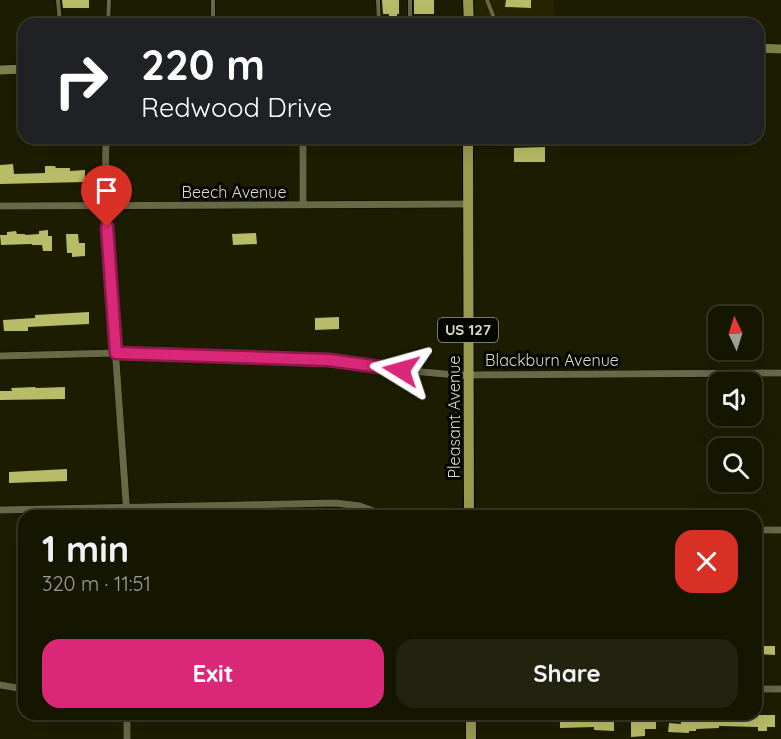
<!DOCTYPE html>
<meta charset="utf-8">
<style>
:root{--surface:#151600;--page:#22230f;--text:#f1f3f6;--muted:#9d9f99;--line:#343522;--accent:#db2777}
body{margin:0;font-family:Quicksand,sans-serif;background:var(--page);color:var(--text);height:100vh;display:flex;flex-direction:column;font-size:22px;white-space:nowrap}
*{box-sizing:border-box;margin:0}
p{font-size:20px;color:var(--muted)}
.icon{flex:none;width:33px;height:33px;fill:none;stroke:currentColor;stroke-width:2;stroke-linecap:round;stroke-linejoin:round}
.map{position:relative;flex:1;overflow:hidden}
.panel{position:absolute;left:18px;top:510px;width:744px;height:210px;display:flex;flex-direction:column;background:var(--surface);border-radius:18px;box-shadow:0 6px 24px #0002,0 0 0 2px var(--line)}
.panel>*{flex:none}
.guide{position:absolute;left:18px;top:18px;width:746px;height:126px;border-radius:18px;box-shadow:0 6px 24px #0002,0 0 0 2px var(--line);background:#202124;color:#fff;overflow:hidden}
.needle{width:39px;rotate:356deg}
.fabs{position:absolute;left:708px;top:306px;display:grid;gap:12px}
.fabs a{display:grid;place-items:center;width:54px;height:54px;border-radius:12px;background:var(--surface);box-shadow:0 6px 24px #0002,0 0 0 2px var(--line);font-size:30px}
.pin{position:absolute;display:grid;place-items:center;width:51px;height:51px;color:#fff;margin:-62px -26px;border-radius:50% 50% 50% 0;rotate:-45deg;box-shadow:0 0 6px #0007}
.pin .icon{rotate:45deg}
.me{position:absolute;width:66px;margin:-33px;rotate:278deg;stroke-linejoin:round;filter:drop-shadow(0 0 4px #0008)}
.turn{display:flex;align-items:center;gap:21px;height:126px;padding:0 24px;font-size:27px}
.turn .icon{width:78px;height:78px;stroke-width:2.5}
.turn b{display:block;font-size:42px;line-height:51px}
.round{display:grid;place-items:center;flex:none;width:63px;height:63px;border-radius:18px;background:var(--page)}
.overview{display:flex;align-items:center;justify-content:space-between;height:102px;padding:0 24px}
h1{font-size:36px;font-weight:700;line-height:45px}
.button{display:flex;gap:12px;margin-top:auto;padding:12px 24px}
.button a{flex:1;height:69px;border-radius:18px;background:var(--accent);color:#fff;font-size:24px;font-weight:700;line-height:69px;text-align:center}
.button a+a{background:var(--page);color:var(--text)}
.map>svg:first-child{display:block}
.built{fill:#252600}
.building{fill:#b8bb67}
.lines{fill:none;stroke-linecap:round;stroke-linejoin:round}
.lane-casing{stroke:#070700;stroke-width:5}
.street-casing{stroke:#070700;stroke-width:8}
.secondary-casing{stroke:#070700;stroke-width:10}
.primary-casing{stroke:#070700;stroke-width:12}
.lane{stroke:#676947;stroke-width:4}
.street{stroke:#676947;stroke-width:7}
.secondary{stroke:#7f824a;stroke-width:9}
.primary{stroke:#989b4e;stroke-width:10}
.route-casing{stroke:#8e194d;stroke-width:15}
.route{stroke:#db2777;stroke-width:10}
.labels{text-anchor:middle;stroke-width:6;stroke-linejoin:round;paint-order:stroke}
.shield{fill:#060600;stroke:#9a9a8c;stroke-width:1.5}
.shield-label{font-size:15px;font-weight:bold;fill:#d9dac8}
.street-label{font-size:16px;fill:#d9dac8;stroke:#060600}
</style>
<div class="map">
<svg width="781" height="739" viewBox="0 0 781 739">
<rect width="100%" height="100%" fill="#1c1d00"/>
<path class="built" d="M468,0H554L555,24H469Z"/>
<path class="building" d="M62,0H89V8H63Z
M382,0H399V14H397V20H389V14H383Z
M414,0H434V14H414Z
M506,0H531V8L505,7Z
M545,147V162H514V148Z
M13,164L14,174L45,173V166H55L56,168H70V171L85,170V182L0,184V165Z
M48,230V236H52V251H43L42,245H32V244L1,245L0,235H7V232L16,231L17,234H25V235L39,234V231Z
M256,233L257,244L233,245L232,234Z
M66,234H78L79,243H85V256L72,257V253H67Z
M89,312V324L28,327V331H4L3,320L35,318V315Z
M339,317V329L315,330V318Z
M35,387L36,388L65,387V399L0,400V391H12L11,388Z
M67,469V481L9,483V472Z
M756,646H775V655L756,654Z
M512,714H547V721L512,722Z
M568,714H576V716H581V719L606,716V722H614V731L594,730V727L560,728V720L568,721Z
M719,715H775V727H767V731H758V727L719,726V728L696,729V731H689V733L668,732L669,723L681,724V720H686V717L689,718V716H696V719H719Z
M645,716L644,722L656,721V729H645V736L631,737V718Z"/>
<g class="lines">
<g class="lane-casing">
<path id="lane" d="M58,0L60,24
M213,0V24
M378,0L379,24
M487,0L494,18L515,20H538L544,24
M108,24L109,0
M407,24L410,16V0
M469,144L561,143L565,138"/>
</g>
<g class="street-casing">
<path id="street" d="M106,138L105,206L127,516
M303,138V204
M0,206L468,204
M0,356L116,353L329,360L401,370L456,375L781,373
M0,510L336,503L360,506L387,516
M756,530H781
M0,685L24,689
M756,689H781
M127,739V714"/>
</g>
<g class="secondary-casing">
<path id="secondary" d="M758,48L781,49
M0,70L24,69"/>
</g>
<g class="primary-casing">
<path id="primary" d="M468,0L469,24
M468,138L469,516
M471,739V714"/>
</g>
<use href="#lane" class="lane"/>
<use href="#street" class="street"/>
<use href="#secondary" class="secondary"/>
<use href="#primary" class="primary"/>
</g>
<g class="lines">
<g class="route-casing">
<path id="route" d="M107,227L116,353L329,360L401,370"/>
</g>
<use href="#route" class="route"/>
</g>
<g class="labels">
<rect class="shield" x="438" y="318" width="60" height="24" rx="4.5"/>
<g class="shield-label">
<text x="468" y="335">US 127</text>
</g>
<g class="street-label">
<text x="234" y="198">Beech Avenue</text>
<text x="552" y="366">Blackburn Avenue</text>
<text transform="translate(454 417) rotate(-90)" y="6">Pleasant Avenue</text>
</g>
</g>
</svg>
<div class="fabs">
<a><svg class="needle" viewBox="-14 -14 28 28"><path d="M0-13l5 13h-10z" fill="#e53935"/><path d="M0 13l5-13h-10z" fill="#9d9f99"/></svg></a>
<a><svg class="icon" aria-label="sound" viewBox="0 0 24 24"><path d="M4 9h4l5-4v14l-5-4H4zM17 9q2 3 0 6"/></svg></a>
<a><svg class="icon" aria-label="search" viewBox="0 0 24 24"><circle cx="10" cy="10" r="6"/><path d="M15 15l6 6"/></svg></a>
</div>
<div class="pin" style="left:107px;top:227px;background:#d93025"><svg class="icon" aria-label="arrive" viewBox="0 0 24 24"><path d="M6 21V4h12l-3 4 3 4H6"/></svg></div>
<svg class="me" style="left:401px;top:370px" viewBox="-20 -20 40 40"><path d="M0-17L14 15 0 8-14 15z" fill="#db2777" stroke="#fff" stroke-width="4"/></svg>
<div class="guide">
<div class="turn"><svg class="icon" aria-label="right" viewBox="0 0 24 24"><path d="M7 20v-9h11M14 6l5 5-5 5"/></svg><div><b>220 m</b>Redwood Drive</div></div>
</div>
<section class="panel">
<div class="overview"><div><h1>1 min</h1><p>320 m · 11:51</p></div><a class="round" style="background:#d93025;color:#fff"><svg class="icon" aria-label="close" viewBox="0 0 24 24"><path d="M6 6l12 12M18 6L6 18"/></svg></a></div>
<div class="button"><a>Exit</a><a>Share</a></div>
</section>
</div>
